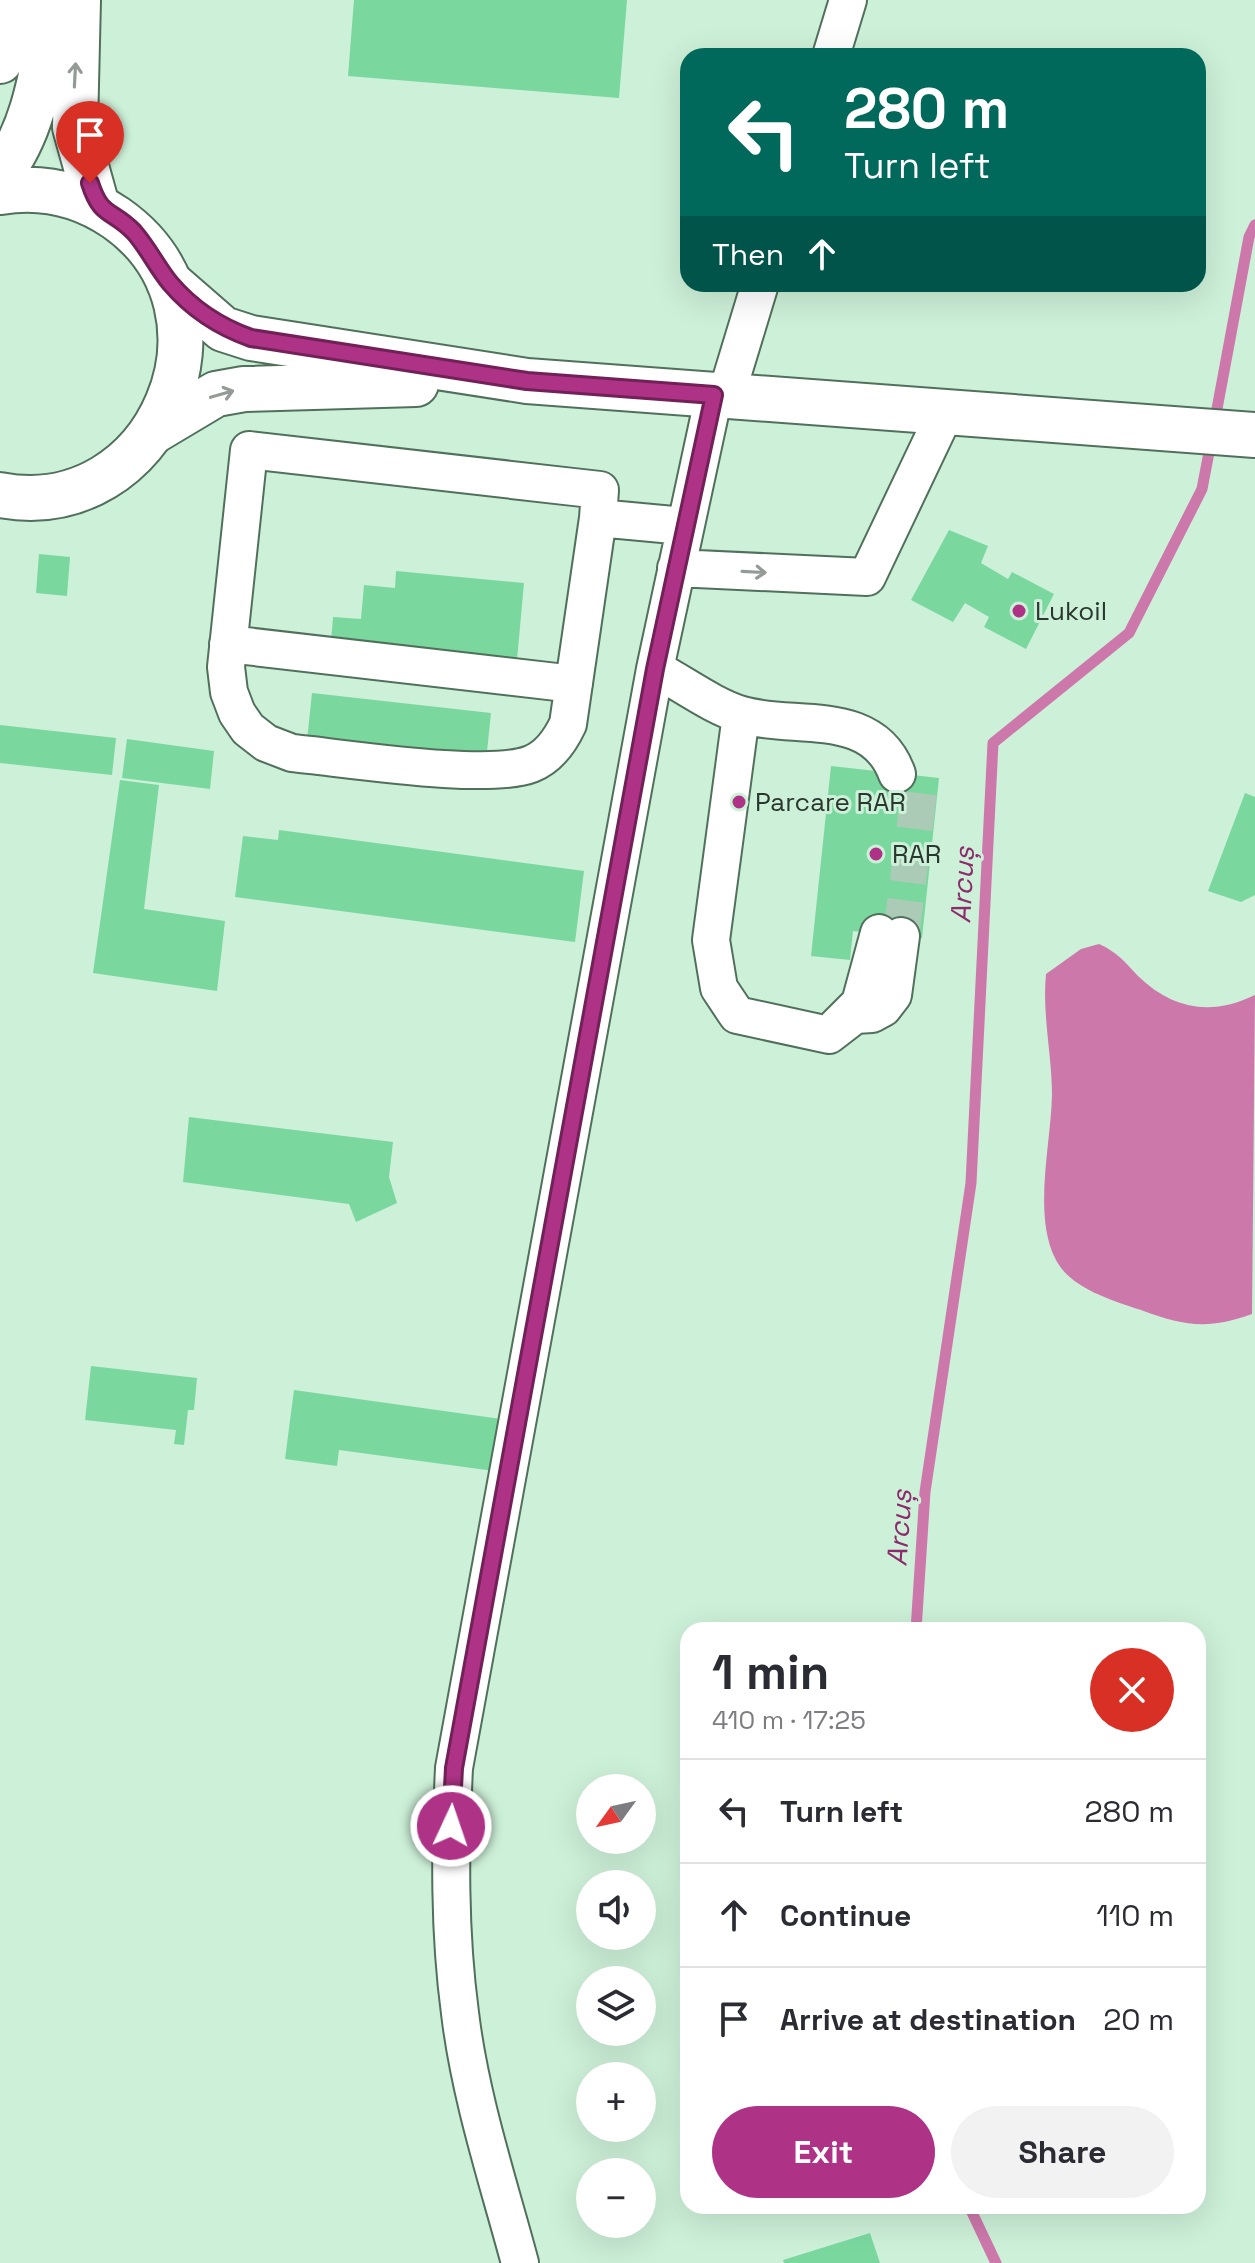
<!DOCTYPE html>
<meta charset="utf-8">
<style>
:root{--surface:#fff;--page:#f2f2f3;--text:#2b2b33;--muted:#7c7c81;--line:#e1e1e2;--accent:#ae3386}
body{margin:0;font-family:"Space Grotesk",sans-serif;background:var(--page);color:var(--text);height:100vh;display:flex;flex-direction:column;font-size:30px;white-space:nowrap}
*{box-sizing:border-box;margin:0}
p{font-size:26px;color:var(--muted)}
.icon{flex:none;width:44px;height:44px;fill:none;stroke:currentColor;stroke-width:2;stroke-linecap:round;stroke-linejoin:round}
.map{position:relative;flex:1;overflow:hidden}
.sheet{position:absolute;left:680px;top:1622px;width:526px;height:592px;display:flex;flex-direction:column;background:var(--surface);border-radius:24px;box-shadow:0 8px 32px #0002}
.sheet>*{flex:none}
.banner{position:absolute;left:680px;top:48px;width:526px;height:244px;border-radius:24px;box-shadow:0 8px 32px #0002;background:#00695c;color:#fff;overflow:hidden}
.needle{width:52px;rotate:237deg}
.fabs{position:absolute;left:576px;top:1774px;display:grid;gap:16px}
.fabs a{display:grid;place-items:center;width:80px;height:80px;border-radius:50%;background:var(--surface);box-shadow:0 8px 32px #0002;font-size:40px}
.pin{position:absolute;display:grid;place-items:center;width:68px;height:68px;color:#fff;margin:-82px -34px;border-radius:50% 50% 50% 0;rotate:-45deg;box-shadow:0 0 8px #0007}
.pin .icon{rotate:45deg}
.me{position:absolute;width:88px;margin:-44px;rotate:3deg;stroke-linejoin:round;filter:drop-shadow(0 0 6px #0008)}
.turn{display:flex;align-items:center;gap:28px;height:168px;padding:0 32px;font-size:36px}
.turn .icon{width:104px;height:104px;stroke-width:2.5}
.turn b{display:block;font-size:56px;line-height:68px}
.then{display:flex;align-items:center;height:76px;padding:0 32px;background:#0003;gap:16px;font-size:30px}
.round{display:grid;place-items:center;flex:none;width:84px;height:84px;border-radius:42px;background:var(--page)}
.overview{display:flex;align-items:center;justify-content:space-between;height:136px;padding:0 32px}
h1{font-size:48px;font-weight:700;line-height:60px}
.button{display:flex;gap:16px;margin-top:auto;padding:16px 32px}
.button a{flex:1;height:92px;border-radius:48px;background:var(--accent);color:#fff;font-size:32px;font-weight:700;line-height:92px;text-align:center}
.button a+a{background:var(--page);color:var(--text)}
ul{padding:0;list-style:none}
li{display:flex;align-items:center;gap:24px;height:104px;padding:0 32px;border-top:2px solid var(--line)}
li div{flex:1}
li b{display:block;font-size:30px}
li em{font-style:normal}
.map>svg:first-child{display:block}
.water{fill:#cc78ab}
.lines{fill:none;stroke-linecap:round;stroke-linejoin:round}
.stream{stroke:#cc78ab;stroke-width:11}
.building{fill:#7ad89f}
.minor-tunnel{stroke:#accbb6;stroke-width:36;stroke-dasharray:36 18;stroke-linecap:butt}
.minor-casing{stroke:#51705b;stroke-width:40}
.major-casing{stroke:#51705b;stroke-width:48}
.highway-casing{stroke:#51705b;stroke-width:48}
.minor{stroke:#fff;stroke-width:36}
.major{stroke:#fff;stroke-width:44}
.highway{stroke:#fff;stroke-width:44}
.oneway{stroke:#949b96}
.route-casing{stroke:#712157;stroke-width:20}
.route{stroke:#ae3386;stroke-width:14}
.poi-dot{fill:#ae3386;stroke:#cdf0d8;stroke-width:3}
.labels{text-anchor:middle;stroke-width:6;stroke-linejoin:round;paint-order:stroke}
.poi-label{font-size:26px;fill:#29372e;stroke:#cdf0d8;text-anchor:start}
.water-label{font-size:28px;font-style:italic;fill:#8d2a6c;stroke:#cdf0d8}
</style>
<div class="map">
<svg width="1255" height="2263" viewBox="0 0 1255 2263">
<rect width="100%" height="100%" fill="#cdf0d8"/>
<path class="water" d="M1099,944C1117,952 1125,962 1138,976C1173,1010 1212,1016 1255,995L1252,1314C1208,1330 1184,1326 1141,1310C1111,1300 1069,1288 1055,1258C1033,1214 1051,1144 1052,1095C1052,1055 1042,1014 1046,974L1081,949Z"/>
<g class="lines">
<path class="stream" d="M1214,425L1249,237L1255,225
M916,1630L925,1492L971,1183L993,743L1129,633L1202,489L1211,442
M969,2206L996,2263"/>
</g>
<path class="building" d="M354,0H627L619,98L348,76Z
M949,530L988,546L981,563L1008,579L1012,572L1054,594L1026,649L984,627L989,617L965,603L953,622L911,600Z
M39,554L70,557L67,596L36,593Z
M396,571L524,583L516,671L330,654L333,617L361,619L364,585L395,588Z
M312,693L491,713L486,761L307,740Z
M0,725L116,738L112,775L0,763Z
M127,739L214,751L210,789L122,778Z
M831,766L939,778L922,938L853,931L850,960L811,956Z
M120,780L159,785L144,909L225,921L217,991L93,973Z
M1245,793L1255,797V895L1241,902L1208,891Z
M279,830L584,871L575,942L235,897L243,836L278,840Z
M189,1117L393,1142L389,1177L397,1203L356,1222L349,1204L183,1182Z
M91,1366L197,1378L194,1410H188L184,1445L174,1444L176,1430L85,1420Z
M294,1390L501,1419L494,1471L339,1450L337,1466L285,1459Z
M870,2233L880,2263H784L783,2260Z"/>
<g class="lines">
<path class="minor-tunnel" d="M901,936L921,776"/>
<g class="minor-casing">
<path id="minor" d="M831,56L848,0
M726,396L760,284
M598,518L568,724C560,741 549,757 531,764C488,781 345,758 292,753L266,743L248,729L237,713L229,692L226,667L249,450L600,490L598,518L684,526
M676,568L867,577L945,413
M228,644L574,684
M655,669C682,683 712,706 742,715C795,730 873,707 897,774
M741,715L711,940L719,988L737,1015L829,1035L855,1015L872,1014L883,1008L893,995L901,936
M836,1027L860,1003L879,933
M520,2263C498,2181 470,2097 460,2013C449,1931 450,1850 454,1768L655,669L714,395"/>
</g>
<g class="major-casing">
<path id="major" d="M169,282L223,329L251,338L527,381L1255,435
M154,431L216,394L244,389L416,384"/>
</g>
<g class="highway-casing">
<path id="highway" d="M78,0L75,127L97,206
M0,61L23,0
M0,174C38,126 43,59 56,0
M0,192C42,185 81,194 116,218C249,311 159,525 0,495"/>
</g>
<use href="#minor" class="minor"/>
<use href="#major" class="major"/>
<use href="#highway" class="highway"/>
</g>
<defs><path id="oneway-shaft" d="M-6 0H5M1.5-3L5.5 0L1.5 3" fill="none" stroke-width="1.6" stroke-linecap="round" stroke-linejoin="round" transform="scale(2)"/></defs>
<g class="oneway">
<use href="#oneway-shaft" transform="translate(75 75) rotate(-87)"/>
<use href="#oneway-shaft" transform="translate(222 394) rotate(-16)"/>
<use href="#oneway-shaft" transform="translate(754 572) rotate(3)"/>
</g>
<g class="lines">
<g class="route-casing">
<path id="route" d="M90,183C101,218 112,209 134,232C148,248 157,267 170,283C192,309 220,327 251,338L527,381L714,395L655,669L454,1768L451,1826"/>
</g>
<use href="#route" class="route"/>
</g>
<g class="poi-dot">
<circle cx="1019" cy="611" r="8"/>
<circle cx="739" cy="802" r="8"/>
<circle cx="876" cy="854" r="8"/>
</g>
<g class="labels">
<g class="poi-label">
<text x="1035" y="620">Lukoil</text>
<text x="755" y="811">Parcare RAR</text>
<text x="892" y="863">RAR</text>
</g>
<g class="water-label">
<text transform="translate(962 885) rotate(-87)" y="10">Arcuș</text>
<text transform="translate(899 1528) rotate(-86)" y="10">Arcuș</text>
</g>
</g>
</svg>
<div class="fabs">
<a><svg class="needle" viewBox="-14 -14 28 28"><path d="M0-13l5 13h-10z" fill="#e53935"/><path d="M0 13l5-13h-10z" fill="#7c7c81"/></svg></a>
<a><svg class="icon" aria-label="sound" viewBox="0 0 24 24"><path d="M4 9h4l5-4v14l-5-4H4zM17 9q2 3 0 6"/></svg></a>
<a><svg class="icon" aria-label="layers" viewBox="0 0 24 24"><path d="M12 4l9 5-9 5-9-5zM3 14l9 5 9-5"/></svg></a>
<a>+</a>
<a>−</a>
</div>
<div class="pin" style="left:90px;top:183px;background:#d93025"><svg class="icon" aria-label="arrive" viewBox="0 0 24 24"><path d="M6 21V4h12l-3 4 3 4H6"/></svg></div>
<svg class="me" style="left:451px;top:1826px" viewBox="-20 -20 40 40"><circle r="17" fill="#ae3386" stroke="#fff" stroke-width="3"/><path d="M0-11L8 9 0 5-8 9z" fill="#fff"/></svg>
<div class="banner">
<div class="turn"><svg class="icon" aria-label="left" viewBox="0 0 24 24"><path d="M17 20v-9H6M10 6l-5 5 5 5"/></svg><div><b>280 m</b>Turn left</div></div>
<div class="then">Then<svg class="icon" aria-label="ahead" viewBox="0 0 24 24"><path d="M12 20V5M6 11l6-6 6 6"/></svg></div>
</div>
<section class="sheet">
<div class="overview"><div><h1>1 min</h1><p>410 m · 17:25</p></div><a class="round" style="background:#d93025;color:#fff"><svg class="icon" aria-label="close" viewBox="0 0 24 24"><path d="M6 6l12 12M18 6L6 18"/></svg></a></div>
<ul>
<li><svg class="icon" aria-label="left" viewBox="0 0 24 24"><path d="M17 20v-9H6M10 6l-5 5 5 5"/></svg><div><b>Turn left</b></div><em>280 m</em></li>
<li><svg class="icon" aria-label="ahead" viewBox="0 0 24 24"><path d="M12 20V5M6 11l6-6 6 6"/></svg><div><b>Continue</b></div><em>110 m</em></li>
<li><svg class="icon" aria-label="arrive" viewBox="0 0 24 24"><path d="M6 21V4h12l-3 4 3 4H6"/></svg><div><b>Arrive at destination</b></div><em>20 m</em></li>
</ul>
<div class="button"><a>Exit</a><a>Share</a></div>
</section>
</div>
